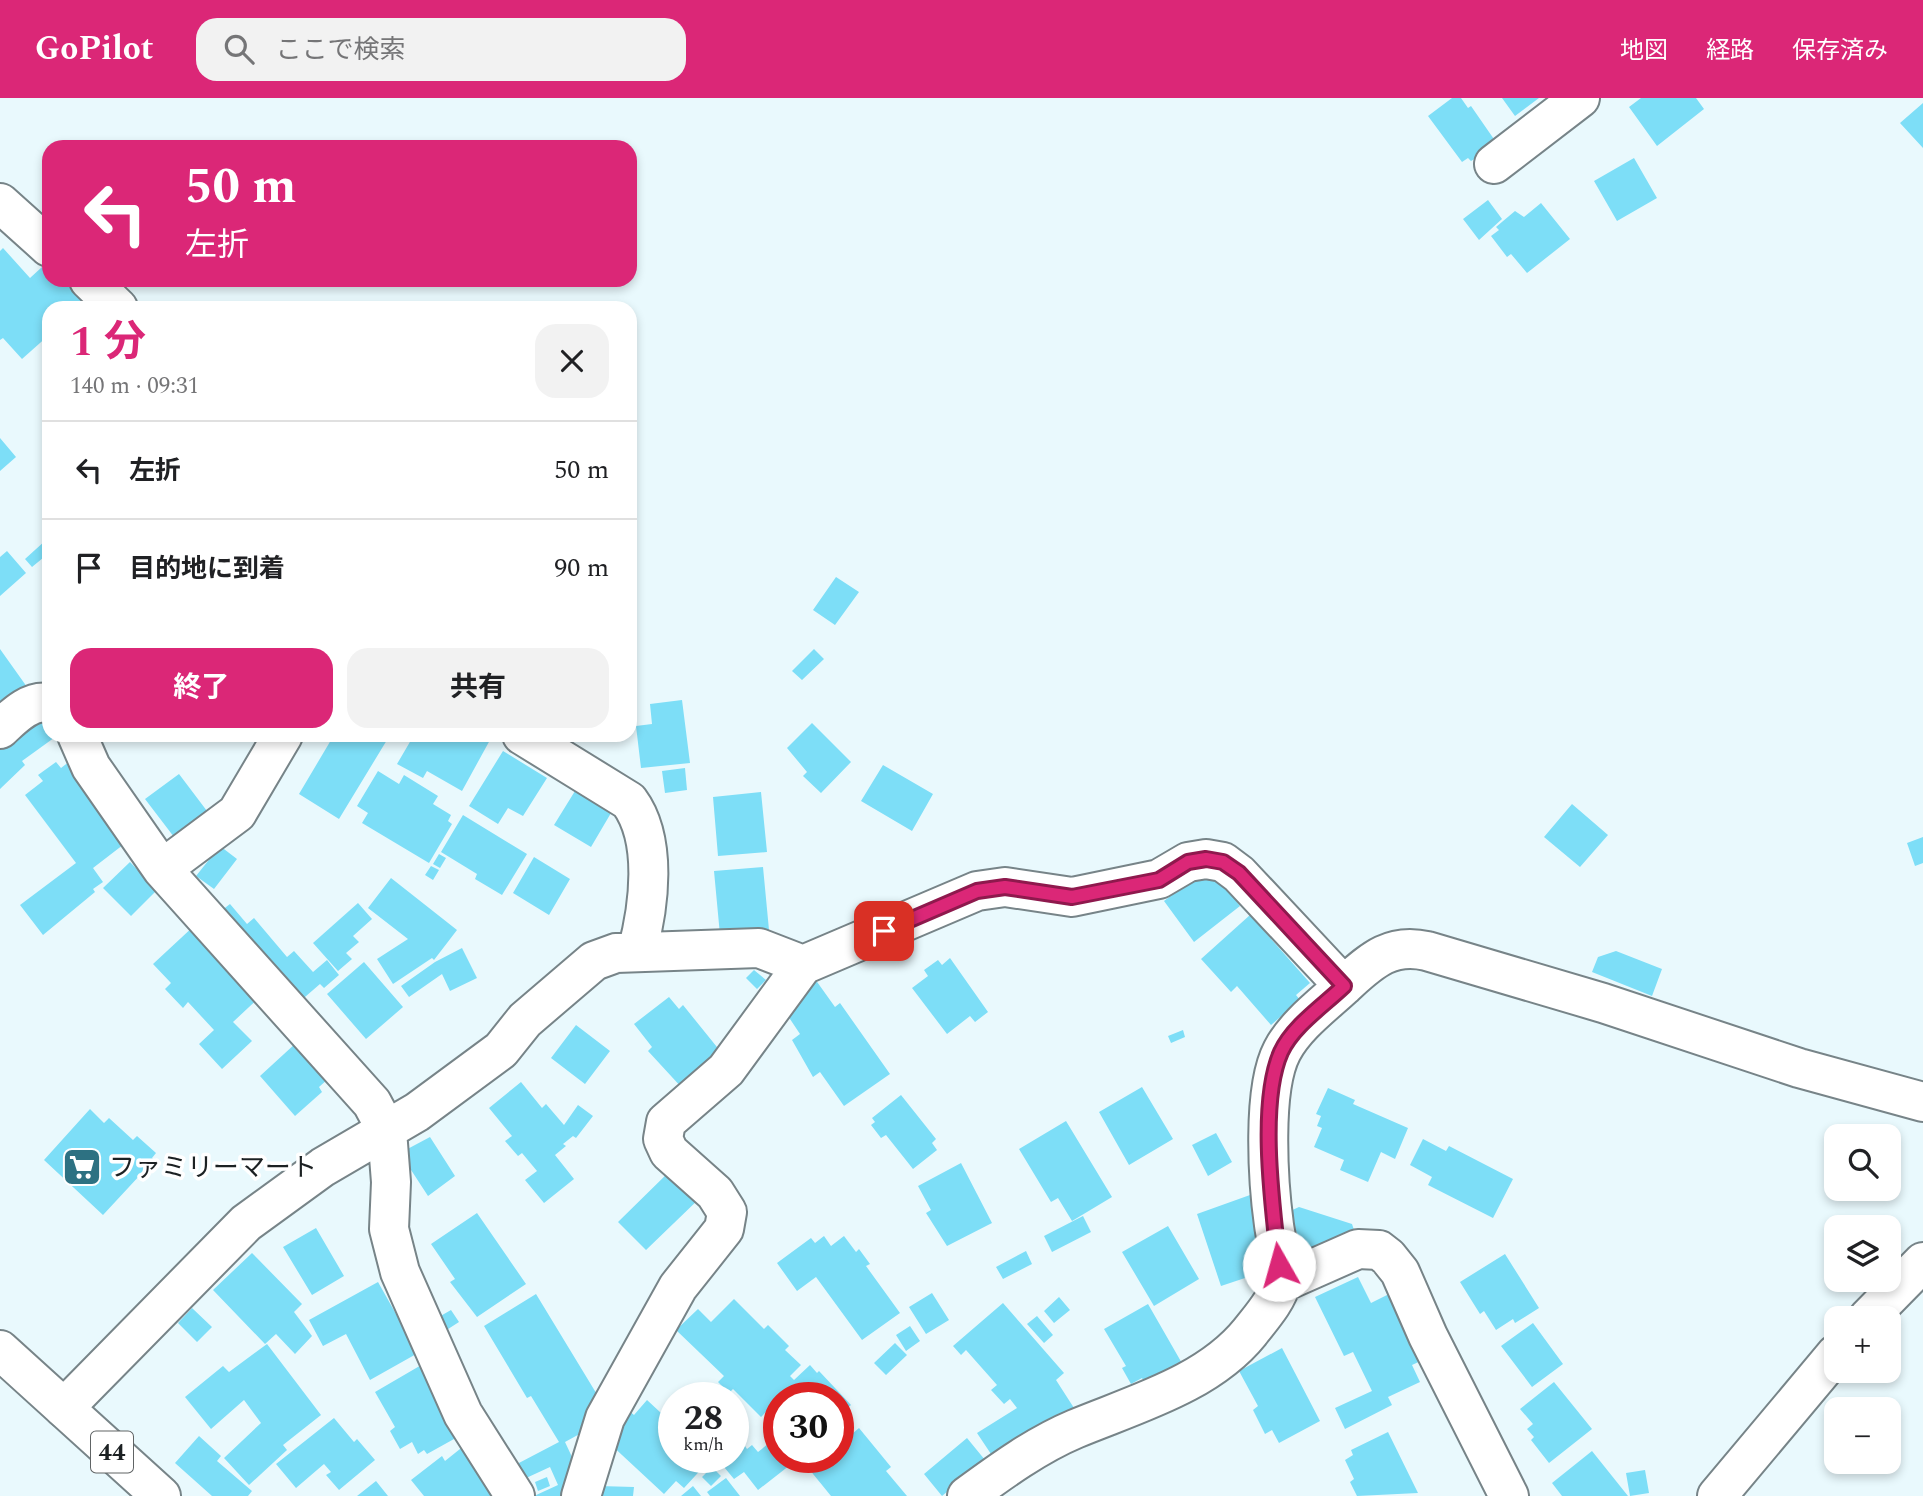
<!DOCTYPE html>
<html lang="ja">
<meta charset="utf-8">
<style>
:root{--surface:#fff;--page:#f2f2f2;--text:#202124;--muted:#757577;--line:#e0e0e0;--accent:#db2777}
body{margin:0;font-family:Spectral,"Noto Sans JP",serif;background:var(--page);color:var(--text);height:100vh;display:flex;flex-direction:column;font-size:26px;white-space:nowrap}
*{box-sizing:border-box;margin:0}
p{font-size:23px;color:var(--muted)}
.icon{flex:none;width:38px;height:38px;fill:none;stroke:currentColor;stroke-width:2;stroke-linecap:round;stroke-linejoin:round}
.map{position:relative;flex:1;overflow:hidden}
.details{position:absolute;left:42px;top:203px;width:595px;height:441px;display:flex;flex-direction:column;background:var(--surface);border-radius:21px;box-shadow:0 4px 10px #0003}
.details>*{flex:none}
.banner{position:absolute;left:42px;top:42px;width:595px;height:147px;border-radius:21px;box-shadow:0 4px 10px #0003;background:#db2777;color:#fff;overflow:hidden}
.fabs{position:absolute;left:1824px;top:1026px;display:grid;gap:14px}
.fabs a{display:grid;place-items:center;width:77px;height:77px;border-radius:14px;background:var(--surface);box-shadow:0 4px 10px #0003;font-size:35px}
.speed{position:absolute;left:658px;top:1284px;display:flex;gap:14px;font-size:35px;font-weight:700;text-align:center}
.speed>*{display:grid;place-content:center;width:91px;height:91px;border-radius:50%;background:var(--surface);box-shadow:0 4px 10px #0003;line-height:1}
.speed small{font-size:18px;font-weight:400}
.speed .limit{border:10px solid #d22;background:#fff;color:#111}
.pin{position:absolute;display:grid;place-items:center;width:60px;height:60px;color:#fff;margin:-30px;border-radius:14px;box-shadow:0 4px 10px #0006}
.me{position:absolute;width:77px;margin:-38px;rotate:353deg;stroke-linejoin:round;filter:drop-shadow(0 0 5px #0008)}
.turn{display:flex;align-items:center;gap:24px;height:147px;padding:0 28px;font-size:32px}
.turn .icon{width:91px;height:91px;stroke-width:2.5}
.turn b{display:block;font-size:49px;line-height:60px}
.round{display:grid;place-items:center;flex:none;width:74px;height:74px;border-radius:21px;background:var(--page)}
.overview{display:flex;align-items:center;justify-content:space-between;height:119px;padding:0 28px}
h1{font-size:42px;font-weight:700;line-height:52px;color:var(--accent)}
.cta{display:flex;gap:14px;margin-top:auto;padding:14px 28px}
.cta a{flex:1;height:80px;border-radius:21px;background:var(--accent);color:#fff;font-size:28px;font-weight:700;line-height:80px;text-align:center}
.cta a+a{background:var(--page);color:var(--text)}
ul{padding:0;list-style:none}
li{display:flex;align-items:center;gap:21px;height:98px;padding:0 28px;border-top:2px solid var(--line)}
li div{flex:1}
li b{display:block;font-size:26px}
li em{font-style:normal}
header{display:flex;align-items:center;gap:42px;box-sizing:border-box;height:98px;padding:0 35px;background:var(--accent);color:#fff}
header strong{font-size:33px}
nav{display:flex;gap:38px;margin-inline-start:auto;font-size:24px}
.search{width:490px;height:63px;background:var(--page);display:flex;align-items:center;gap:18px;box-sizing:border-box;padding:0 24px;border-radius:21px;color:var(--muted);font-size:26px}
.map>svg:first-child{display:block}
.building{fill:#7ddef7}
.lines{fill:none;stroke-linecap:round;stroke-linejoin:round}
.minor-casing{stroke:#778488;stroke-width:42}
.major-casing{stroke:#778488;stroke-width:42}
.minor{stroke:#fff;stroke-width:38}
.major{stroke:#fff;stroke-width:38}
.route-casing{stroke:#8e194d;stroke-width:18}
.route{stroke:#db2777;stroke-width:12}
.labels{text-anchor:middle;stroke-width:7;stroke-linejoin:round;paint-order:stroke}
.shield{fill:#fff;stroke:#606465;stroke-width:2}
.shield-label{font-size:24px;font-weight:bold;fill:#1c2123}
.poi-label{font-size:26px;fill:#1c2123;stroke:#fff;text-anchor:start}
</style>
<header>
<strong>GoPilot</strong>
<div class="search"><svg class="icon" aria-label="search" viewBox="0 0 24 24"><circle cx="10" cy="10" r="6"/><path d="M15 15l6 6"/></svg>ここで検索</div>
<nav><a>地図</a><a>経路</a><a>保存済み</a></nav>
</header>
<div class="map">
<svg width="1923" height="1398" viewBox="0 0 1923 1398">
<rect width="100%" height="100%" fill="#e9f9fd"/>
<path class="building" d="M1452,0H1461L1468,10L1471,8L1498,47L1471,63L1468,60L1462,64L1428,18Z
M1502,0H1539L1515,18Z
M1641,0H1696L1704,11L1657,48L1629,9Z
M1923,5V50L1900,25Z
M1634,60L1657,100L1617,123L1594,83Z
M1488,102L1502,121L1479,142L1463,121Z
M1541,105L1570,141L1527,175L1511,156L1507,159L1491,138L1499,132L1496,129L1515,113L1524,119Z
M3,150L30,180L42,169L49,177V182H70L96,210H49V237L22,261L3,240L0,242V153Z
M0,340L16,359L0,373Z
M46,442L49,455L32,469L25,461Z
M7,453L26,475L0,498V459Z
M836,479L859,494L835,527L813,512Z
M0,551L27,589L0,608Z
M814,551L824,561L802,582L792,573Z
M682,602L690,665L641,670L636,628L652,626L650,606Z
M49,619V637H58L22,663L25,667L0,691V644Z
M812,625L851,664L821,695L803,678L807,674L787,650Z
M334,637H390L339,721L299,696Z
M414,637H481L490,642L462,693L427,673L423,680L397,666Z
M503,653L547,680L523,718L508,710L498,726L469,708Z
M74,660L132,740L93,770L103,784L93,791L95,794L43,837L20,807L76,765L25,697L43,683L38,677L56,664L61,670Z
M883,667L933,696L912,733L861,703Z
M685,670L687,692L665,695L662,673Z
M378,673L399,686L404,677L438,698L433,706L451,717L448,723L452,726L429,765L362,725L368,715L357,708Z
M179,676L207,713L174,739L145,701Z
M575,693L611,715L591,749L554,727Z
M761,694L767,754L718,758L713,699Z
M1572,706L1608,737L1580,769L1544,739Z
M463,717L527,756L502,797L475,781L477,776L441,754Z
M1923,739V765L1915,768L1907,745Z
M220,748L237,761L214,791L196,778Z
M439,756L446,760L440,770L433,766Z
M534,759L570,781L549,817L513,795Z
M130,764L157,792L131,818L103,790Z
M431,768L439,772L433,782L425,777Z
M763,769L769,832L720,837L714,773Z
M1206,771L1215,775L1240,808L1194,844L1164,803Z
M391,780L457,832L434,862L432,860L393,886L377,861L408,841L368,810Z
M358,805L372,821L353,838L359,844L346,855L352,861L338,873L313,845Z
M230,806L247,826L254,820L287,859L294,853L313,874L327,862L339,877L324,890L320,886L298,905L221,813Z
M1250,817L1310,885L1296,897L1300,902L1271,927L1237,888L1231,894L1201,861Z
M195,827L262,897L233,924L252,943L222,971L199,946L214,932L188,904L183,910L165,891L171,885L153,866Z
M462,850L477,880L450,893L442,876L409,899L401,888L435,864Z
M1616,853L1662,871L1652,898L1592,874L1598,859Z
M950,860L988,914L975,924L970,918L947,936L912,890L928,878L924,872L938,862L942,867Z
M364,864L403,909L366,941L327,896Z
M754,872L766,882L757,891L746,880Z
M815,881L835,909L840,905L890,976L844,1008L820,974L813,979L792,942L800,936L788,918Z
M669,899L679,911L683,907L725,959L683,991L648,953L652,949L634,926Z
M576,927L610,953L585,986L551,960Z
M1183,932L1185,939L1171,945L1168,938Z
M296,945L328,981L319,989L322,994L295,1018L260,978Z
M521,984L542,1010L546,1006L564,1027L578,1007L593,1018L576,1040L573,1038L563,1046L566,1048L555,1057L574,1081L544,1105L525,1082L537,1073L522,1055L518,1058L505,1043L512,1038L489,1010Z
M1142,989L1173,1041L1129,1067L1099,1014Z
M1328,990L1355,1002L1353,1006L1408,1030L1395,1061L1381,1054L1368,1084L1340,1072L1344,1062L1314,1049L1322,1030L1317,1028L1321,1018L1316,1016Z
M901,997L936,1041L932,1045L937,1052L913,1071L886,1037L881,1040L871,1027L875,1024L872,1020Z
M90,1011L104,1025L109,1020L133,1042L137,1038L156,1055L152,1060L154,1062L103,1117L44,1062Z
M1066,1023L1112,1099L1072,1123L1058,1100L1051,1104L1019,1051Z
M1216,1035L1232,1064L1208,1078L1192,1047Z
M430,1039L455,1078L428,1098L400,1055Z
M1423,1041L1446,1053L1449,1048L1513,1081L1493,1120L1428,1087L1432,1079L1410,1067Z
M961,1065L992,1125L947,1148L926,1115L931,1112L918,1088Z
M674,1069L702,1098L646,1152L618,1124Z
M1250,1097L1266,1157L1258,1159L1263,1174L1221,1188L1197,1116Z
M1299,1109L1352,1126L1354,1132L1343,1136L1346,1143L1307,1159L1288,1114Z
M477,1115L526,1186L477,1219L450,1184L455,1181L431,1146Z
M1083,1118L1091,1134L1052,1154L1044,1138Z
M1168,1128L1199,1181L1154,1208L1122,1154Z
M316,1130L344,1178L312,1197L283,1149Z
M824,1138L831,1148L844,1138L856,1154L859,1151L870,1166L866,1168L900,1215L862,1242L816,1179L797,1193L777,1165L811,1140L815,1145Z
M1026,1153L1032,1166L1003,1181L996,1169Z
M252,1155L302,1206L294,1214L312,1238L295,1256L276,1236L265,1246L213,1192Z
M1505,1156L1539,1210L1515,1225L1513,1221L1496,1232L1484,1213L1480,1216L1460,1184Z
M1358,1179L1371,1205L1393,1194L1425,1261L1412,1267L1420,1284L1388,1299L1392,1307L1345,1331L1335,1310L1372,1293L1353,1254L1344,1258L1315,1199Z
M378,1184L418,1255L370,1282L346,1236L323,1248L309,1222Z
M932,1195L949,1222L926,1236L909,1209Z
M536,1196L601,1303L585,1333L565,1344L580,1376L574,1398H534L558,1387L550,1369L524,1381L517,1366L559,1344L531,1298L527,1300L484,1228Z
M1059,1199L1070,1212L1054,1225L1044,1213Z
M734,1201L764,1231L768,1227L789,1248L785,1252L801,1267L790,1278L794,1282L810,1267L817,1275L819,1273L851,1307L838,1318V1300H797L788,1291L761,1319L733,1291L729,1295L718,1284L724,1278L676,1232L698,1211L711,1224Z
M1003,1205L1064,1275L1056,1282L1074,1310L995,1362L977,1335L1017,1310L1010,1301L1004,1306L991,1292L997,1287L966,1252L961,1257L953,1248Z
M1148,1206L1183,1267L1146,1288L1142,1280L1131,1286L1122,1270L1126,1268L1104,1231Z
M192,1210L212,1229L197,1244L178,1225Z
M451,1212L459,1224L445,1233L437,1220Z
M1037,1218L1053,1237L1044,1245L1027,1226Z
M1533,1225L1563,1266L1532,1289L1501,1248Z
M910,1228L920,1243L906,1253L896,1237Z
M895,1245L907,1257L886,1277L874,1265Z
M267,1246L321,1317L283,1347L287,1352L249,1387L224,1360L261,1325L244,1302L211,1331L185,1299L223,1268L229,1274Z
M1282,1250L1320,1323L1279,1345L1272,1332L1265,1336L1253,1312L1258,1308L1239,1273Z
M423,1266L463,1336L427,1356L424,1352L418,1356L412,1344L400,1351L390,1333L395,1329L375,1294Z
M1554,1284L1592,1331L1549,1365L1531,1342L1534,1339L1527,1331L1533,1326L1520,1311Z
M647,1302L674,1327V1360H701L707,1365L684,1390L676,1383L664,1396L608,1344L628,1312L634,1317Z
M334,1320L354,1344L357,1341L375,1362L339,1392L326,1377L331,1374L324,1366L296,1390L276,1366Z
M859,1330L891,1369L886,1373L907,1398H831L809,1371L823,1360H838V1348Z
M1388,1334L1418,1395L1357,1398L1350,1384L1354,1381L1345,1362L1353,1357L1351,1352Z
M779,1337V1360H799L758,1392L744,1374L734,1381L724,1369L745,1348L747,1351L752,1347L758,1354Z
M199,1338L221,1358L217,1363L252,1393L248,1398H212L175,1365Z
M967,1340L985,1362L942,1398L924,1376Z
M465,1347L506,1398H424L411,1382L442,1358L445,1363Z
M1592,1353L1628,1398H1562L1552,1385Z
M712,1369L721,1378L711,1388L702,1379Z
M1645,1372L1649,1395L1630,1398L1626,1375Z
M547,1379L550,1388L538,1393L535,1384Z
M726,1380L740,1398H710L707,1394Z
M376,1383L388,1398H357Z
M599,1388L634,1389L633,1398H599Z
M693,1388L701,1398H681Z"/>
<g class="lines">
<g class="minor-casing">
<path id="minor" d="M1494,66L1580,0
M0,105L49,149
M89,182L118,210
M0,631C13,619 30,601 49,605
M77,637L91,669L162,771L372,1005L387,1033L391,1084L389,1131L400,1174L463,1316L515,1398
M522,637L629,703C658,742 649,809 637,854
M162,771L237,715L283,637
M1281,1185L1358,1151L1379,1152L1388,1159L1400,1174L1428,1238L1509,1398
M1868,1220L1923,1164
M64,1310L246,1125L323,1069L417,1014L501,952L525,922L594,863L616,855L759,850L803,867L977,793L1005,789L1072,799L1159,781L1188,764L1206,761L1223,764L1239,776L1344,888
M581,1398L605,1320L678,1189L724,1131L727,1114L715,1095L669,1054L663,1041L666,1024L726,972L803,867
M967,1398C1001,1373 1037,1347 1075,1331C1135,1306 1208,1286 1250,1234C1260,1221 1278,1201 1281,1185C1284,1168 1276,1143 1274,1127C1268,1084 1262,991 1282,953C1296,926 1326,905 1348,884C1373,861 1392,845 1427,853L1603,905L1799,970L1923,1004
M1717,1398L1836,1256"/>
</g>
<g class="major-casing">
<path id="major" d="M0,1252L161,1398"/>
</g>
<use href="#minor" class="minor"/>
<use href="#major" class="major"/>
</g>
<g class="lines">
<g class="route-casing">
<path id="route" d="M884,833L977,793L1005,789L1072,799L1159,782L1188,764L1206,761L1223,764L1239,775L1344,888C1323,908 1293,928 1281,954C1258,1006 1273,1112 1279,1167"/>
</g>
<use href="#route" class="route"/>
</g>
<defs>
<g id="supermarket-square" transform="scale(2.0125)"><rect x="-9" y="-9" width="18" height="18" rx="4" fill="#2d7182" stroke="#fff"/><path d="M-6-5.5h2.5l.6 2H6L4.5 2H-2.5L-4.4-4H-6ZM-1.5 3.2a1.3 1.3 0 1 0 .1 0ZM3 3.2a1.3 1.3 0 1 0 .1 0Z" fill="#fff"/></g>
</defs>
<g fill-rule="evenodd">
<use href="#supermarket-square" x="82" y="1069"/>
</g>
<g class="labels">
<rect class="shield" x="91" y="1333.5" width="42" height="41" rx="5"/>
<g class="shield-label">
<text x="112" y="1362">44</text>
</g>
<g class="poi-label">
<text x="109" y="1078">ファミリーマート</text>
</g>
</g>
</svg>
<div class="fabs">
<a><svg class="icon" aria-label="search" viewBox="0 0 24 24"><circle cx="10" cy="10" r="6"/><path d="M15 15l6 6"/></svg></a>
<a><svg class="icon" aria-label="layers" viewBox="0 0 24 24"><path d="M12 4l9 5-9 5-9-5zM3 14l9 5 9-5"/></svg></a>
<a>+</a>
<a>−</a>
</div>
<div class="speed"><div>28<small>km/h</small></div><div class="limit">30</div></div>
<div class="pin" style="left:884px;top:833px;background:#d93025"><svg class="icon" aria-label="arrive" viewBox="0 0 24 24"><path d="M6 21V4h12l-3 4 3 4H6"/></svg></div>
<svg class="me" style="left:1279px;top:1167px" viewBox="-20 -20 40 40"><circle r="19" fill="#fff"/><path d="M0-13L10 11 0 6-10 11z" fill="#db2777"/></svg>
<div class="banner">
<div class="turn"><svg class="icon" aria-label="left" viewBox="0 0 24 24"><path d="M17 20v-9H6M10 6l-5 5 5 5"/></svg><div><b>50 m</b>左折</div></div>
</div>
<section class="details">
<div class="overview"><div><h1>1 分</h1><p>140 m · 09:31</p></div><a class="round"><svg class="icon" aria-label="close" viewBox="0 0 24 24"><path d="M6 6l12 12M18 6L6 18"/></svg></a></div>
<ul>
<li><svg class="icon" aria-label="left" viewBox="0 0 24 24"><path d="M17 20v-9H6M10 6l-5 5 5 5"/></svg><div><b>左折</b></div><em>50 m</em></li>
<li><svg class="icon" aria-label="arrive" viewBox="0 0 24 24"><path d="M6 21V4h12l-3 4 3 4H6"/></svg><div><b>目的地に到着</b></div><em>90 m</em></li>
</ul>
<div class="cta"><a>終了</a><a>共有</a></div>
</section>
</div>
